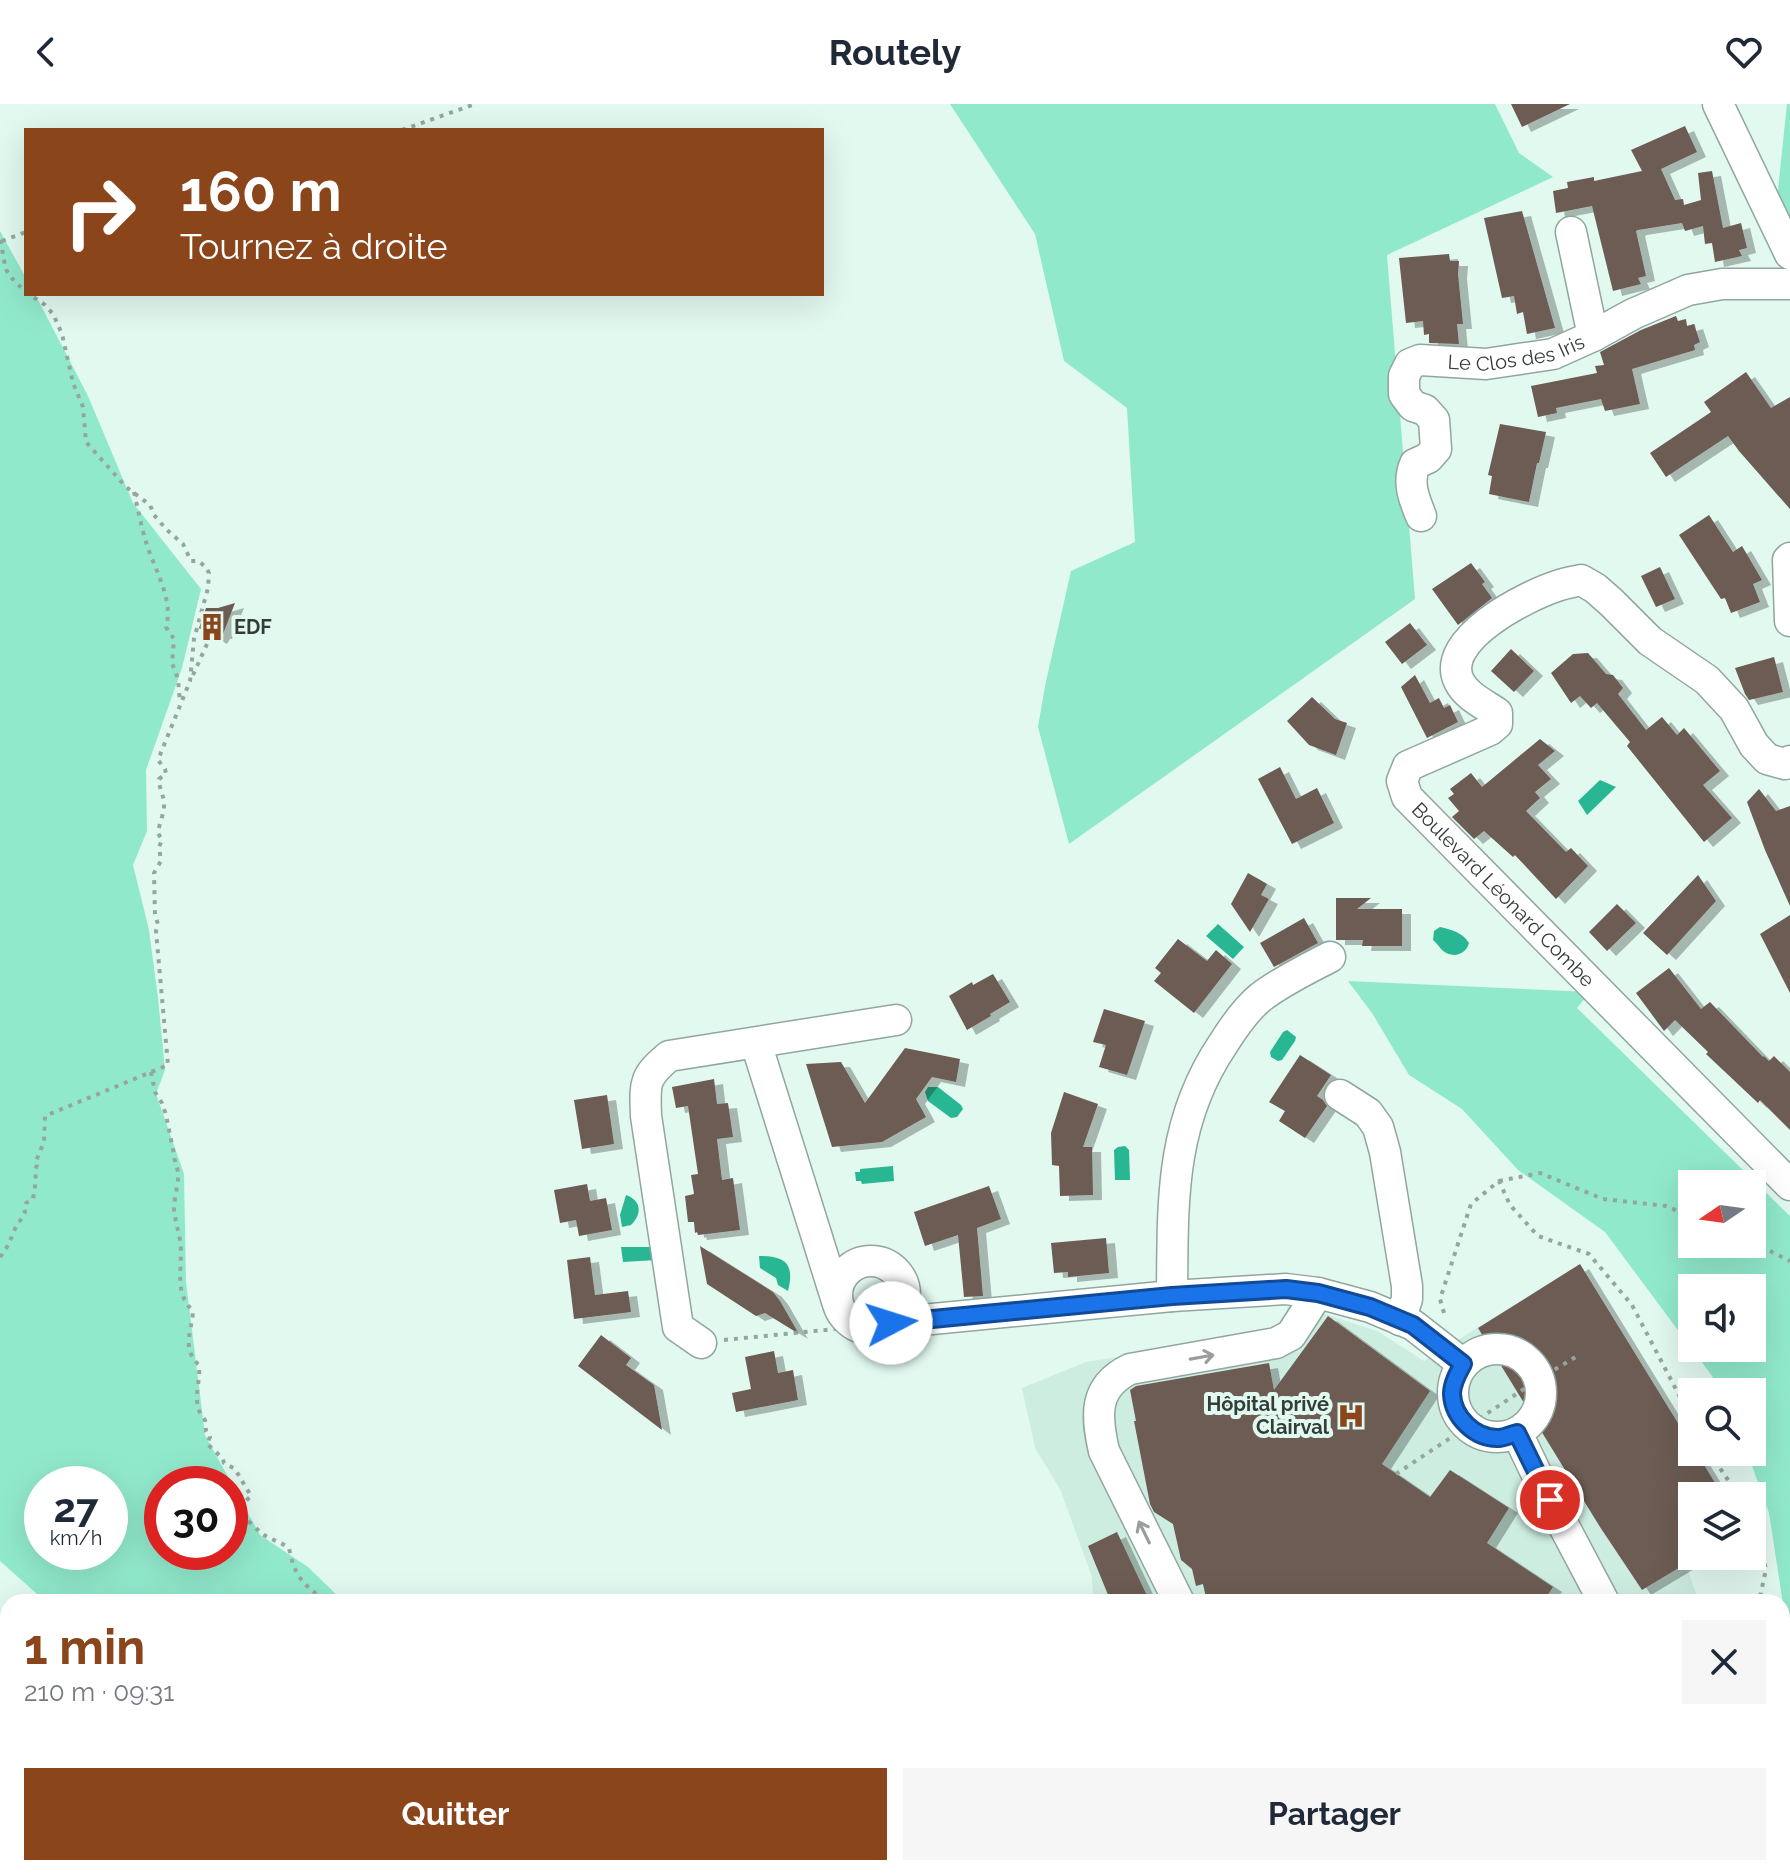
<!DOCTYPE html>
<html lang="fr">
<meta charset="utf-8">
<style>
:root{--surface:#fff;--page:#f6f6f7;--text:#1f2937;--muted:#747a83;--accent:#8a451b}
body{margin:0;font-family:Raleway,sans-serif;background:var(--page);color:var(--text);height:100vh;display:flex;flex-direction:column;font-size:30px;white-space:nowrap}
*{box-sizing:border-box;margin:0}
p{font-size:26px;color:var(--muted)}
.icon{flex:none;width:44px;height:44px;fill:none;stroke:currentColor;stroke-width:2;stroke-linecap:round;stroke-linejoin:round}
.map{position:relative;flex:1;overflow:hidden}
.side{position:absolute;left:0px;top:1490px;width:1790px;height:282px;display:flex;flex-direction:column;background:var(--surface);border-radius:24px 24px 0 0;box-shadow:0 8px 32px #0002}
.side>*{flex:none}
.hud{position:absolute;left:24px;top:24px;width:800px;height:168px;border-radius:0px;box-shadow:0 8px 32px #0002;background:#8a451b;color:#fff;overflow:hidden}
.needle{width:52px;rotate:257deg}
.fabs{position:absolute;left:1678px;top:1066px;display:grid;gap:16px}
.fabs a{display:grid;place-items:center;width:88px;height:88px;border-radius:0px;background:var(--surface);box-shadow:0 8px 32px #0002;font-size:40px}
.speed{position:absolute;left:24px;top:1362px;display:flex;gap:16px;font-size:40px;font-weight:700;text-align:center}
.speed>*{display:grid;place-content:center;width:104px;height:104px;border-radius:50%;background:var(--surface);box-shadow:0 8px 32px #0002;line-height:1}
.speed small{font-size:20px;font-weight:400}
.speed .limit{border:12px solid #d22;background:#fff;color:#111}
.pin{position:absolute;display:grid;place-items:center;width:68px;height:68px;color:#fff;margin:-34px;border:4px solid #fff;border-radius:50%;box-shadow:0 2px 8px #0007}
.me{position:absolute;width:88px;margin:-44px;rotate:85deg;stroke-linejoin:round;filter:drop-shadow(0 0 6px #0008)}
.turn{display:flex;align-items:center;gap:28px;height:168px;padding:0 24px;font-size:36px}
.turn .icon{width:104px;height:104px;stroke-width:2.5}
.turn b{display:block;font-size:56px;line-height:68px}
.round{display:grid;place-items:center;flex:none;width:84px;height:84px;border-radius:0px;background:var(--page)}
.overview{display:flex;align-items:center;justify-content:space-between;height:136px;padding:0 24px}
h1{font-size:48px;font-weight:700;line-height:60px;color:var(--accent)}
.primary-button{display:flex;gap:16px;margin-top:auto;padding:16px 24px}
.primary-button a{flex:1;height:92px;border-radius:0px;background:var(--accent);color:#fff;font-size:32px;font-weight:700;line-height:92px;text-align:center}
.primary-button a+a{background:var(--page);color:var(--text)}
header{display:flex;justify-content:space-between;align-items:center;height:104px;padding:0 24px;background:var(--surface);font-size:36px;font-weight:700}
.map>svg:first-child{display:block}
.built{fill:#ceede1}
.green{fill:#91e9cc;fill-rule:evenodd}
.water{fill:#29b793}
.building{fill:#6c5b52;filter:url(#shadow)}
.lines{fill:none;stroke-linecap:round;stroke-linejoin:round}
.minor-casing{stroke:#91a69e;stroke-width:33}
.path{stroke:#95a6a0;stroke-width:4;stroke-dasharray:4 6;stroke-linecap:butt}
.minor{stroke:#fff;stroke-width:30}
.oneway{stroke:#999e9c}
.route-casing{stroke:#114b97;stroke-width:20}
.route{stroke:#1a73e8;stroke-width:14}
.labels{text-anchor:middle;stroke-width:8;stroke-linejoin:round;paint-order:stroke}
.street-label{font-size:20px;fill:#333c39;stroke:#e2f9f0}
.poi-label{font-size:20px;font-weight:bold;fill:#333c39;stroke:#e2f9f0;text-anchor:start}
</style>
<header><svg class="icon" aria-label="back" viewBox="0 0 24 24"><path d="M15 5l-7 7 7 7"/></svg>Routely<svg class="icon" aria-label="heart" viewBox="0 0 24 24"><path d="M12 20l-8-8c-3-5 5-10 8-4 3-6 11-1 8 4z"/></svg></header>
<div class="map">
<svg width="1790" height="1771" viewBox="0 0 1790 1771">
<defs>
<filter id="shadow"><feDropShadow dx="9" dy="5" stdDeviation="0" flood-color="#0004"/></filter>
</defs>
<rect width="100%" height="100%" fill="#e2f9f0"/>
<path class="built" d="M1580,1160L1692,1341V1348H1697L1724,1392H1692V1452H1700L1686,1461L1699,1498H1093L1092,1473L1060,1385L1035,1344L1022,1284L1086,1258L1284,1226L1288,1201L1329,1211L1379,1228L1424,1257Z
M1177,1764H1458L1452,1771H1177Z"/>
<path class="green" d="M950,0H1495L1519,49L1553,73L1387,151L1415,495L1069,740L1038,623L1045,582L1071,467L1135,438L1127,304L1064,257L1035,130Z
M1787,0H1790V121L1777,95Z
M0,127L26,174V190H35L88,292L133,399L201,485L182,564L146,666L147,727L133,761L149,826L158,894L165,966L156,990L184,1070L186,1178L205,1331L260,1431L308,1463L344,1498H46L0,1457ZM42,1380H110V1448H42ZM162,1380H230V1448H162Z
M1348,877L1590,888L1577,904L1790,1112V1771H1692L1689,1764H1782V1552L1789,1539L1769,1409L1747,1348H1752V1288H1724L1605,1128L1518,1066L1462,1005L1409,971L1372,909ZM1692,1080H1752V1140H1692ZM1692,1184H1752V1244H1692Z
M247,1764H836L849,1771H261Z"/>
<path class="water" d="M1600,676L1616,683L1587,711L1578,697Z
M1218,820L1244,843L1233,855L1206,832Z
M1440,823C1452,826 1462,828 1469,839C1466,851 1452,855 1442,846C1439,843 1437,839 1433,836L1434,827Z
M1287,926L1296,933L1295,937L1282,956L1278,957L1271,953L1270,948L1283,928Z
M928,983H938L961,1001L963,1005L957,1013L951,1014L928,997L925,988Z
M1125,1042L1129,1046L1130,1076H1115L1114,1046L1118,1043Z
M893,1062L894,1077L862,1080L861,1077H856L855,1068H860V1065Z
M626,1091C642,1097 642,1110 631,1121L622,1123L620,1111Z
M621,1143H651V1148L654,1149L656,1156L623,1158Z
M759,1152C785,1152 795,1159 788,1187L778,1181L776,1174L760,1164Z"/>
<path class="building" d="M1511,0H1570L1522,23Z
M1685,22L1697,48L1661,65L1675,96L1683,95L1684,101L1701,96L1698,69L1712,67L1723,124L1741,119L1747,144L1739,146L1742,152L1715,158L1712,139L1705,140L1703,122L1685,127L1682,119L1638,126L1636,127L1646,172L1638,174L1641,180L1613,187L1592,102L1556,109L1553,87L1568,84L1567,78L1594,73V77L1642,67L1631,46Z
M1522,107L1555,224L1527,230L1523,208L1517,210L1514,192L1502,194L1484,114Z
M1449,150L1450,157H1459L1458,170L1463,220H1457L1459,240L1429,239V230L1424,231L1423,217L1406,219L1399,154Z
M1676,212L1678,217L1686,215L1687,222L1694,220L1700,238L1694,241L1695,246L1632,265L1640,300L1605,307L1601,295L1556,304L1557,309L1538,313L1531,282L1597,269L1595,262L1604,261L1600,248L1641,226Z
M1746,268L1771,304L1790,293V405L1739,347L1728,332L1666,373L1650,349L1711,308L1704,298Z
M1500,320L1546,328L1539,359H1537L1529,398L1489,390L1492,372L1488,371Z
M1709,411L1733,448L1742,442L1762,476L1753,480L1760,498L1731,509L1725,494L1721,495L1679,431Z
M1471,459L1485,478L1482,480L1492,494L1458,521L1432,485Z
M1660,463L1675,495L1656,503L1641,472Z
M235,499L223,530H221L218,535L199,524L206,504H218Z
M1410,519L1427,541L1402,560L1385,538Z
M1511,545L1534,567L1514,588L1491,567Z
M1588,549L1606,570L1613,571L1623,584L1618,590L1646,626L1662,613L1677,631L1684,624L1720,667L1703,681L1732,714L1704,738L1627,642L1630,638L1597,599L1591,604L1580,592L1571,599L1551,569L1573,550Z
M1774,553L1783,588L1749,596L1745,590L1735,564Z
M1415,571L1430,599L1439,594L1444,604L1450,601L1458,618L1427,634L1401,583Z
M1312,593L1335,615L1347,619L1336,651L1309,641L1287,617Z
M1540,635L1555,647L1538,661L1551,675L1535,688L1540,694L1526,707L1566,748L1571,744L1588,762L1556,795L1515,751L1513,753L1484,727L1474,735L1452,713L1459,707L1448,694L1454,690L1450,685L1471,669L1482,683Z
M1280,663L1296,695L1317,684L1334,719L1292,740L1258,675Z
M1759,685L1776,707L1790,702V802L1765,746L1747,698Z
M1248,769L1267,780L1261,791L1269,795L1250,828L1231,800Z
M1698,771L1716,797L1667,851L1643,829Z
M1336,794H1371L1357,805H1402V842H1362L1363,836H1336Z
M1617,800L1636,819L1607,847L1589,828Z
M1790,811V889L1760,830Z
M1304,814L1318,839L1274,863L1260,839Z
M1178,835L1207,857L1216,846L1232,860L1194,909L1154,877L1161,869L1155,864Z
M1669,864L1701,905L1710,898L1763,953L1764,952L1769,957L1774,952L1790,968V1026L1760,996L1758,999L1706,950L1708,948L1675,916L1664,927L1636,889Z
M993,870L1010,898L990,910L991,912L967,926L949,892L972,878L973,881Z
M1104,905L1145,917L1127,971L1099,963L1106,941L1093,938Z
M905,944L960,955L956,978L932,973L916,995L926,1013L882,1038L832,1043L806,960L841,958L865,999Z
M1300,951L1331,971L1317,992L1323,996L1327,1002L1305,1034L1279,1017L1285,1007L1269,998Z
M714,975L717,1000L728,999L733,1033L717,1035L722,1076L733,1074L740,1126L698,1131L697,1128L695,1129L694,1118H688L685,1092L694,1090L691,1071L698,1070L688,1002L676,1004L672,983Z
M1064,988L1098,1000L1083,1043H1092L1093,1091L1060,1092L1059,1062L1052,1061L1051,1029Z
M607,991L614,1040L582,1045L574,996Z
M587,1080L590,1097L606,1094L612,1126L579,1132L576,1116L560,1119L554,1086Z
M989,1082L1001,1115L977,1124L983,1192L964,1193L958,1131L925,1142L914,1108Z
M1106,1134L1109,1169L1068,1173V1168L1054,1169L1051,1139Z
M700,1142L773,1188L780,1197L799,1230L765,1209L756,1212L707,1180Z
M590,1153L595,1191L628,1187L631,1208L574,1215L567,1156Z
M1580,1160L1692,1342V1348H1696L1723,1392H1692V1456L1642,1486L1600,1423L1478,1224Z
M1328,1212L1430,1287L1382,1360L1430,1393L1450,1366L1509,1404L1487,1439L1553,1483L1543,1498H1207L1203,1480L1196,1482L1192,1465L1181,1456L1173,1420L1154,1408L1150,1400L1134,1317H1136L1130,1286L1136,1282L1269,1259L1274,1286Z
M601,1231L631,1254L626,1261L654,1281L662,1326L578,1262Z
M774,1247L778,1269L793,1266L798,1296L736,1308L732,1289L751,1285L745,1253Z
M1117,1428L1150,1498H1111L1088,1442Z"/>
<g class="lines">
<g class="minor-casing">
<g id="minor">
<path d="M1718,0L1790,150"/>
<path d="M1571,128L1593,232"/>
<path id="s1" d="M1421,412C1414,395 1407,378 1415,360L1428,354L1436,345L1434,316L1425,306L1413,302L1404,290V272L1410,260L1420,256L1486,260L1553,250L1593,232L1633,210L1688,186L1722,180H1790"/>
<path d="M1790,454L1788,456L1790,517"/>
<path id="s2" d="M1790,657L1785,660L1767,655L1754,641L1734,605L1707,576L1650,537L1611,498L1595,484L1581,476C1573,478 1565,479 1557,482C1526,492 1439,536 1459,577C1466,592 1484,600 1497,609V620L1490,626L1408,662L1402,677L1407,693L1790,1081"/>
<path d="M756,939L837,1197"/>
<path d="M1340,991L1368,1009L1378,1023L1385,1048L1407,1182V1195L1400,1216"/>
<circle cx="871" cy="1191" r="34"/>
<path d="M1172,1192C1173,1100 1169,1020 1223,940C1233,924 1246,905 1261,893C1282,877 1307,865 1330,853"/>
<path d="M891,1219L1172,1192L1286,1185L1318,1189L1370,1203L1413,1221L1463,1260"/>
<path d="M701,1239L678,1223L646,1012C645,979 643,974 669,952L896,916"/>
<circle cx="1497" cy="1289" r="44"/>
<path d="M1517,1329L1539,1375L1604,1498"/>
<path d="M1179,1498L1104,1347C1096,1312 1093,1283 1130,1265L1276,1239L1291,1231L1318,1189"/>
<path d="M0,1598L8,1606"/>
<path d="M0,1726H8"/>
<path d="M130,1764L141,1771"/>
<path d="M1657,1764L1659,1771"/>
<path d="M1210,1771L1211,1764"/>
<path d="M1396,1771L1401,1764"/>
</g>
</g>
<path class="path" d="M402,26L475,0
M0,136C8,169 0,164 26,188
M2,137L26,128
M134,388C138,405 141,422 146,438C154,465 174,495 166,523L174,535L172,559L178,575L180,599
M193,571L220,511
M151,968L155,988L162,999L166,1011L174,1050C174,1057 177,1061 178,1068C179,1080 174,1093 174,1105C175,1116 178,1125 180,1136C184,1161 172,1187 193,1207C192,1228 181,1244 199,1261C201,1280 190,1300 205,1316L206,1327L210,1333L207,1339C211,1345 222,1351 224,1359L235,1365L251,1392C247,1396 239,1402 240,1408C240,1410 262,1430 264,1431C272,1436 281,1438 289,1444C295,1474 303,1480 327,1498
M1499,1077L1540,1069L1603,1095L1666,1102L1692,1113
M1752,1138L1790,1157
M0,1153C7,1145 10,1137 14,1127C17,1120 22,1115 25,1108L24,1104L26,1099L33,1095L36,1076L35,1066L37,1061L36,1057L44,1038L45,1012L168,961L156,827L158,820L155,811L154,769L161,757L159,743L162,736L158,729C159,720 164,710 164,702C165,693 159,686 159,675L166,670L165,665L158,656L190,577L194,535L208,484L209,469L206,463L198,457H191L183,440L167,426L154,411L150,401L126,383L86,338L83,303L73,279L62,230L53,210L45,201L29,190
M1444,1209L1440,1195L1471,1100L1499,1077L1510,1101L1538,1132L1589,1150L1632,1201L1692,1316
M724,1236L835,1225
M1540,1315L1546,1297L1545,1273
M1709,1348L1739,1392
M1396,1370L1539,1275L1579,1251
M1752,1411L1766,1465L1759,1498
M1782,1639L1790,1654
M852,1771L854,1764"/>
<use href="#minor" class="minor"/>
</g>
<defs><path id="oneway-shaft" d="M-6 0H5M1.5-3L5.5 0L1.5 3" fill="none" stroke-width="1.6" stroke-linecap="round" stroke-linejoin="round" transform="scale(2)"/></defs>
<g class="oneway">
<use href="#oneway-shaft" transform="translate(1202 1253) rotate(-10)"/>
<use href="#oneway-shaft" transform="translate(1144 1428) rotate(-116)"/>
</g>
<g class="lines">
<g class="route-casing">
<path id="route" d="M891,1219L1172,1192L1286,1185L1318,1189L1370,1203L1413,1221L1463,1260C1458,1269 1452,1279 1452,1290C1453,1313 1475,1335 1499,1334C1504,1334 1512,1330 1517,1329L1550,1396"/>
</g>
<use href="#route" class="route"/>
</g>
<defs>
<g id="building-bare" transform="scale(2.16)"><path d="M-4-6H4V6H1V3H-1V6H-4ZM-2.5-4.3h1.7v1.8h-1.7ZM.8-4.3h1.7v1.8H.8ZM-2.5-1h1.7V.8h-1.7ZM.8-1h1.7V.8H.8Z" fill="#8a451b" stroke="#e2f9f0" stroke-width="2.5" paint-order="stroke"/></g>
<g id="hospital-bare" transform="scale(2.16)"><path d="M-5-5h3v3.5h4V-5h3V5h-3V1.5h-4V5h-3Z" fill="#8a451b" stroke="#e2f9f0" stroke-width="2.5" paint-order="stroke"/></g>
</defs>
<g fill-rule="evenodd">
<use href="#building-bare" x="212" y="523"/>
<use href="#hospital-bare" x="1351" y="1312"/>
</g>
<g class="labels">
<g class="street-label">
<text dy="7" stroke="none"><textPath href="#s1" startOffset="290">Le Clos des Iris</textPath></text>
<text dy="7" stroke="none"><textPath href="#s2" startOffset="790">Boulevard Léonard Combe</textPath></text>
</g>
<g class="poi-label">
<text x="234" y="530">EDF</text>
<text x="1329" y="1307" text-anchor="end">Hôpital privé<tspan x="1329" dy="23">Clairval</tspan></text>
</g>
</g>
</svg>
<div class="fabs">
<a><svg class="needle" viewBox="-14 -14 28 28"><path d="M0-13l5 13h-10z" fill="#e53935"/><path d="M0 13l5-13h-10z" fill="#747a83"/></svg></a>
<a><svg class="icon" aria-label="sound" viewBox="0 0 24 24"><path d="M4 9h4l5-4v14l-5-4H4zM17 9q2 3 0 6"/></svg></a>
<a><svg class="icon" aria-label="search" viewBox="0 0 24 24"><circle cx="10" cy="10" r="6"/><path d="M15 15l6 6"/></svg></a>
<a><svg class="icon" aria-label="layers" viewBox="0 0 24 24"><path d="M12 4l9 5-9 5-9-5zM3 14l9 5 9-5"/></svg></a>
</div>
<div class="speed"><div>27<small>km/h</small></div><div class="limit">30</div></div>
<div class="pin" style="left:1550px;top:1396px;background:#d93025"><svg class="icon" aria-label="arrive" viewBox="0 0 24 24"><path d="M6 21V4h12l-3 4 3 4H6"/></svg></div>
<svg class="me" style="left:891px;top:1219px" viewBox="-20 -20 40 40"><circle r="19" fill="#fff"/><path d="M0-13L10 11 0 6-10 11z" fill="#1a73e8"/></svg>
<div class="hud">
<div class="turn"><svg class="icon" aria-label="right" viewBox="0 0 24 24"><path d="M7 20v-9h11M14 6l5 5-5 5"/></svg><div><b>160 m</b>Tournez à droite</div></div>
</div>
<section class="side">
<div class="overview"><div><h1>1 min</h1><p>210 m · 09:31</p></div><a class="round"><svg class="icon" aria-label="close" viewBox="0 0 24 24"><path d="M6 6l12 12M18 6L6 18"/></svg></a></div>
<div class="primary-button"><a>Quitter</a><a>Partager</a></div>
</section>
</div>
